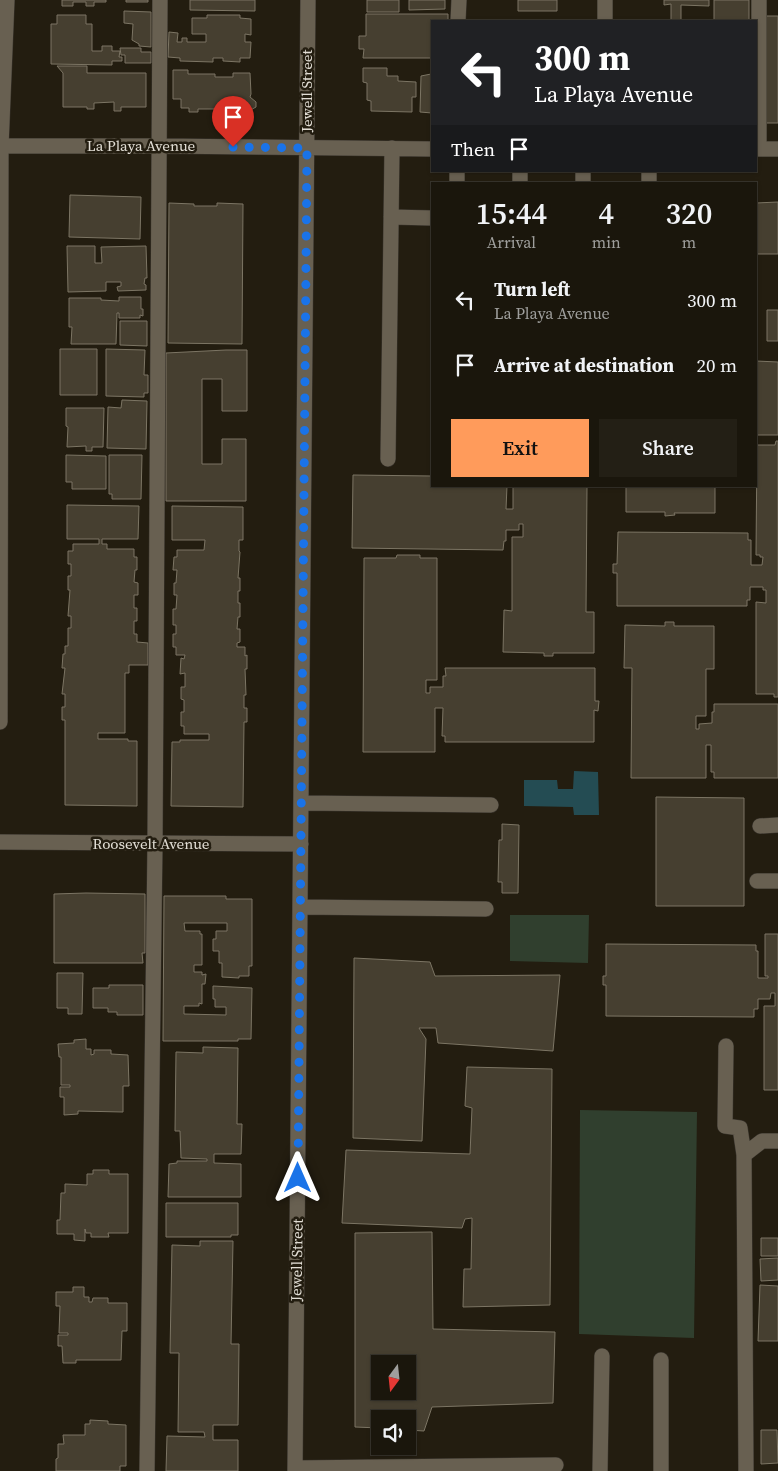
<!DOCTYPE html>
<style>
:root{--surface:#1a160c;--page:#231f15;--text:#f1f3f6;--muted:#9f9f9d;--line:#38352d;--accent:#ff9b5b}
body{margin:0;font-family:"Source Serif 4",serif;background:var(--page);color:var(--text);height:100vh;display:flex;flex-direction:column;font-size:19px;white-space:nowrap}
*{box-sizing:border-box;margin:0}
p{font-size:16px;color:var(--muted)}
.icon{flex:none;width:28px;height:28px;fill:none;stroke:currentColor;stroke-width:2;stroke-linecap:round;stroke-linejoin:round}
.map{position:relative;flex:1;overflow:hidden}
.drawer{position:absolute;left:431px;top:182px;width:326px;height:305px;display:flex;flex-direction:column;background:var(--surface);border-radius:0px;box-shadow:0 1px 4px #0004,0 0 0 1px var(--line)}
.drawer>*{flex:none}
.banner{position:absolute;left:431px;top:20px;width:326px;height:152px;border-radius:0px;box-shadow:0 1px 4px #0004,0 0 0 1px var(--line);background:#202124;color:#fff;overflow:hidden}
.needle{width:32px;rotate:195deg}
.controls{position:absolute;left:371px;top:1355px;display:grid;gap:10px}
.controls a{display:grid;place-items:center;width:45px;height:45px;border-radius:0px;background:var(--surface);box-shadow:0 1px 4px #0004,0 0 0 1px var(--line);font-size:25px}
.pin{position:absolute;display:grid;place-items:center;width:42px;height:42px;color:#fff;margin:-51px -21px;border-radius:50% 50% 50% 0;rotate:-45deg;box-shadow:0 0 5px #0007}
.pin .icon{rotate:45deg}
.me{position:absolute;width:55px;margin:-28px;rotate:0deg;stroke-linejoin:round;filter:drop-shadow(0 0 4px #0008)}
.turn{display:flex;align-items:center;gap:18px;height:105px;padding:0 20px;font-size:22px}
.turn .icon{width:65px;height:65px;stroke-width:2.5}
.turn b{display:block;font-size:35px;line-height:42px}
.then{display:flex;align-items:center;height:48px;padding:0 20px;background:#0003;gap:10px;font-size:19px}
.eta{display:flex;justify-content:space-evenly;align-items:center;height:85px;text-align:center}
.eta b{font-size:30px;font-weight:600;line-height:35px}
.button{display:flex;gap:10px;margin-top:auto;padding:10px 20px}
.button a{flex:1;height:58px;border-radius:0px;background:var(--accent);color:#111;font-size:20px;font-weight:600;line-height:58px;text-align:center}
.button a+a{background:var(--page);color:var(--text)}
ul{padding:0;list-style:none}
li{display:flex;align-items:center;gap:15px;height:65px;padding:0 20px}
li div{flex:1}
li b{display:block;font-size:19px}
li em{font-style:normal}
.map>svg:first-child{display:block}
.green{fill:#303f2e}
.water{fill:#244c53}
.building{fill:#463f30;stroke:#7c7564;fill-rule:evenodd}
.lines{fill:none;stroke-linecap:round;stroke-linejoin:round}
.minor-casing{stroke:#3b362f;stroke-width:16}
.minor{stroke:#686051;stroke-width:15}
.route{stroke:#1a73e8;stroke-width:9;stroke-dasharray:0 16.2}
.labels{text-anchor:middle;stroke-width:5;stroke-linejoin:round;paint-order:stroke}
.street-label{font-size:15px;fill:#e2ded5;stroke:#231d10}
</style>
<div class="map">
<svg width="778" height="1471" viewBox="0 0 778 1471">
<rect width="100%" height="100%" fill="#231d10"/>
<path class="green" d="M510,915H589L588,963L510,961Z
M580,1110L697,1112L694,1338L579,1334Z"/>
<path class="water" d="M574,771L598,772L599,815H574L573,807L524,806V780H557L558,789H573Z"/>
<path class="building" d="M62,0H106V2H94V6H86V2H73V6H62Z
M126,0H148V2H126Z
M190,0H255V11L190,10Z
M367,0H399V12H367Z
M409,0H445V9L409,10Z
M518,0H557V11H518Z
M664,0H709V6L681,5V21H671V4L664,5Z
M714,0H749V21H714Z
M124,11L151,12V47L139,46V44L132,40L133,24L124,23Z
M366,14H448V21H432V58H363L364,49H359V36H366Z
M57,15H86V24H92V51H102V46H112V51H120L119,57H122V61H112V65L51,64V24H57Z
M207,15H240V18L251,19V35L245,34V42H251L250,58H240V62L223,61V58H213V62L180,61V58L168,57L169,32L178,33L177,42H182V38H187V42H206V34H192V18H207Z
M760,16H778V123H760Z
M120,48H141V52H151V63H125V55H121Z
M57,66H87V73H146V107H121V111H114V102L94,103V109H87V107H63V73Z
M363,68H387V76H398V81L416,82V97H412V112L371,111V101L367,100V83L363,82Z
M431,68H432V113L420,112L421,76L431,74Z
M173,70H188V74H215V77H233V73H250L251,94L250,97L256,102V107L249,111H239V109H198V112H189V108H181V99H173Z
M70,195L141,197L140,239L69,237Z
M778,202V254H756V203Z
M169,203L194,204V206H217V203L243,204L242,344L168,343Z
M67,246H95V263H102L101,247L146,246L147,278H145L144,284L146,285V290L118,291L117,287L121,286V282H106V291L68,292Z
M119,297H141V309H143V316L140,315V318H119V313H117L116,344H71L72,327H69V298H101V300L119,301Z
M767,310H778V341H767Z
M120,321H147V346L120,345Z
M60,349H97V395H60Z
M106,349L145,350L144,375H148V393H144V397L106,396Z
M226,350H247V411H222V379H202V464H222V439H246V501H166V353Z
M756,361L778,362V435H756Z
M122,400L147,401L146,449L107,448L108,407L121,408Z
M66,408H104L103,447H92V451H86V446L67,447L68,427L66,426Z
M776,441H778V697H774V694H756V602L766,603V590H763V587H750V600H747V606H617V573H613V564H617L618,532L748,533V540H751V565H762L763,557H760V555H756L757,445H775Z
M66,455L106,456V489H72V482H66Z
M109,455H142L141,499H112V494H109Z
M353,475L432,476V486H507L506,509H513V486H587L586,612H594V653H553V656H544V653L503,652L504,610L512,611V537H523V524H519V530H506V541H504L503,550L352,548Z
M626,486H715V513H674L675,515L665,516V512H626Z
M67,505L139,506L138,539H102V544H107V549H134V557H137V570H135L134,582L138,583V595H134V608H137V621H134V634H137V642L148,643V665H129V673H125V733H98V739H128V741H137V806L65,805V720H62V707H65V694H62L65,668H62L63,654H65V646H68V628H71V616H68L70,590H68V576H71V564H68V551H73V544H99V539H67Z
M172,506L243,507V540H239V551L240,552L238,578H240V591H238V603H240V617H238L237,629H240V642L237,643V647H245V656L247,655V669H245L246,695H244V708H247V722H244L243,807L171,806L172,742H180V740H209V734H184V726H181V712H184V700L181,699V687H185V673L180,674L181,658L184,659L185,655H176V647H173V634H176V625H173V609H176L177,595H174V583H176L177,570H173L174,557H177V550H204L205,540H172Z
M397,555H420V558H437V680H426V693H430V687H443V676H446L445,668H595V701H599L598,711L594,710V742H445V736H442L443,708H435V752H363L364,558H396Z
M665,622H674V626H714V669H706V716H696V729H699V724L712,723V712H714V704H778V778H714V772H711V745H706V778H631L632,668H624L625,625L665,626Z
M656,797L744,798V906H656Z
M502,824L519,825L518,893H502V882H498L499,840H502Z
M86,893L145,894V953H142L143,963H54V894Z
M164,896H226V899H252V966H249V976H239V978L222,977V963H219V951H213V939H216V931H227V923H184L185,931H200V934H202V965H194V972H202V975L206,974L205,984H202V1004L199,1003V1006H184V1014L226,1015V1007H215V999H213V986L252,988L251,1039H238V1041H163Z
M765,934H778V1090H764V1006H775V993H771L770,999H758V1009H754V1017L606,1016V985H603V976H606V944L756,945V951H758V978H768V976H765Z
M354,958L430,962L435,976L560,975L553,1051L438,1043L436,1028H419L426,1039L422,1141L353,1138Z
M57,973H83L82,1014H68V1008H57Z
M109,985H143V1015H117V1012H108V1008H93V988H109Z
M86,1039V1049H91V1055L94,1054V1050H111V1054L128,1055L129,1086H123V1112L78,1111V1114L64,1115V1097H60V1087H70V1085H61V1057H59L58,1044L74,1043V1040Z
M203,1047L238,1048L237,1124H242L241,1154H214V1163L241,1164V1197H168L169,1164L177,1163V1161H207V1159L181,1158L180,1131H175L176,1052L203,1053Z
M467,1067L552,1069L550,1305L463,1307L464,1269H471L472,1218L465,1219L462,1228L342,1223L346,1150L470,1154L472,1108L465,1106Z
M93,1170H109V1174H128V1233H108L109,1237H91V1233H86L85,1229V1241L74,1240V1234H57V1220H60L61,1193H65V1184L87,1185V1174H93Z
M166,1203H238V1235H231V1237H166Z
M432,1232L433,1329L555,1332L553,1403L432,1407L424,1431L408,1430V1419H380V1428L355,1427V1233ZM380,1364H408V1391H380Z
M761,1238H778V1256H761Z
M200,1241H233L231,1344H239L238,1425H213V1440H238V1471H166L167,1436L205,1437L204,1432H178L179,1353H170L172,1245L200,1246Z
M778,1258V1280L761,1281L760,1259Z
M760,1285L778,1286V1341H758Z
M73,1287H84V1297H89V1302H92L93,1298H108V1303H127V1331H122L121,1360H76V1363H63L62,1346H58V1335H68V1333H59L60,1306H56V1292H73Z
M90,1420L108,1421V1424L126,1425V1466H120V1471H56V1459L58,1458V1444H64L63,1435H85V1424H90Z
M761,1430H777L778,1463L761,1464Z"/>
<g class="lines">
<g class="minor-casing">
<path id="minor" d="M458,21L459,0
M605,21V0
M0,146H159L432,149
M756,149H778
M759,149V0
M457,171V184
M520,171V184
M583,171V184
M649,184V171
M391,217L432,218
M388,459L392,148
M0,722L1,147L7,0
M301,803L491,805
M760,826L778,825
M0,842L301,844
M757,881H778
M300,907L486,909
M726,1046L725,1126L740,1128L744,1155
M661,1360V1471
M295,1468L556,1465
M147,1471L155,844L160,0
M295,1471L308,0
M600,1471L602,1356
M746,1471L744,1155L762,1141H778"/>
</g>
<use href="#minor" class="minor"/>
</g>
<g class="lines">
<path class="route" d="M233,147L307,148L298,1178"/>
</g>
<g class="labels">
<g class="street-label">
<text transform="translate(307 91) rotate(-90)" y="5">Jewell Street</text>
<text x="141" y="151">La Playa Avenue</text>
<text x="151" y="849">Roosevelt Avenue</text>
<text transform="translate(297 1260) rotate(-89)" y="5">Jewell Street</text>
</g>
</g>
</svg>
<div class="controls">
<a><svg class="needle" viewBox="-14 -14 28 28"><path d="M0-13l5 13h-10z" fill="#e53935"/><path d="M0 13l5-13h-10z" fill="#9f9f9d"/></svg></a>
<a><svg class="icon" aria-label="sound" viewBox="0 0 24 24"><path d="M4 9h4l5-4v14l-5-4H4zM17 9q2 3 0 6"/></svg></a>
</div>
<div class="pin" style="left:233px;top:147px;background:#d93025"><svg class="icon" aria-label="arrive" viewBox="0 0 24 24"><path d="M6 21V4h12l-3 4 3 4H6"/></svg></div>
<svg class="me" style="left:298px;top:1178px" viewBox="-20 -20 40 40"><path d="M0-17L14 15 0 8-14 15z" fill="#1a73e8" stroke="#fff" stroke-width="4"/></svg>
<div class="banner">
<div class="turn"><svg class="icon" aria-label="left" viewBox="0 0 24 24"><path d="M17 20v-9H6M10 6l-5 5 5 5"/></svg><div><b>300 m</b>La Playa Avenue</div></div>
<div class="then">Then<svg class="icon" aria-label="arrive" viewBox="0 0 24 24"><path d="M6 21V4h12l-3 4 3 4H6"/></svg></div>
</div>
<section class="drawer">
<div class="eta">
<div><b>15:44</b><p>Arrival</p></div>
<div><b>4</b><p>min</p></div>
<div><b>320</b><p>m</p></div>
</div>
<ul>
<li><svg class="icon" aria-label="left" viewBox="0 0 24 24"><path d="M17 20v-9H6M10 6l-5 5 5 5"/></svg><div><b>Turn left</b><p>La Playa Avenue</p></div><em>300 m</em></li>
<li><svg class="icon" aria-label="arrive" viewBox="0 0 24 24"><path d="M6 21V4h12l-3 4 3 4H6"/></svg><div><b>Arrive at destination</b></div><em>20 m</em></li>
</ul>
<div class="button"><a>Exit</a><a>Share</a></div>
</section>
</div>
